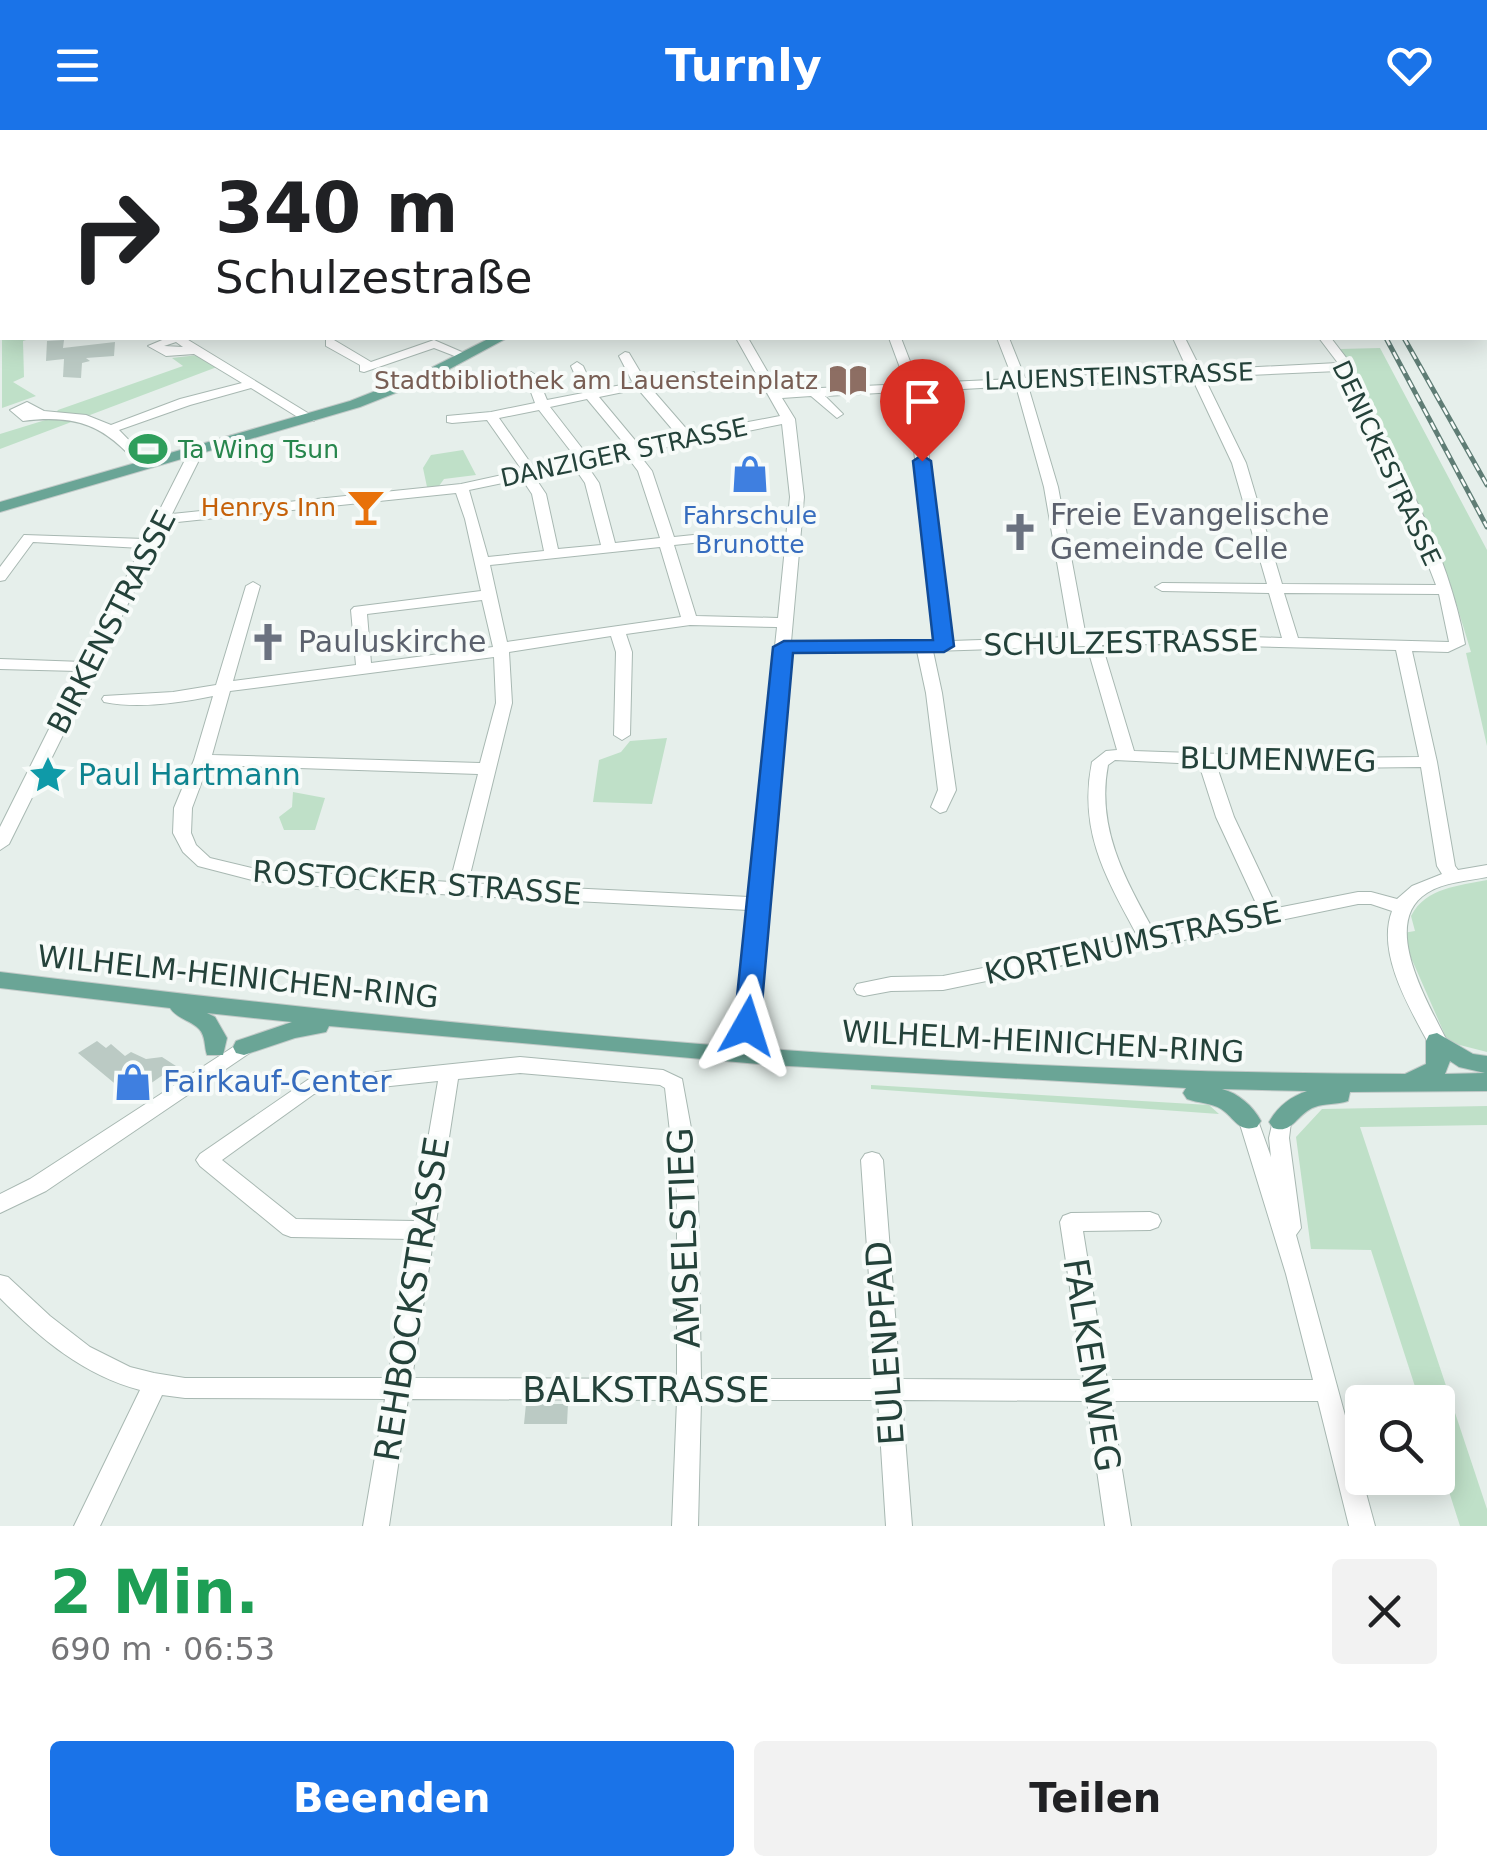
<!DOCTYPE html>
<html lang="de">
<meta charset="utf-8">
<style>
:root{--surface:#fff;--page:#f2f2f2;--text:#202124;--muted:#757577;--accent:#1a73e8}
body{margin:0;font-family:"DejaVu Sans",sans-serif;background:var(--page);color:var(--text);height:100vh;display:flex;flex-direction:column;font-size:38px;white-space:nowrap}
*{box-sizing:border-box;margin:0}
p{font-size:32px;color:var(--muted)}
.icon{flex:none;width:55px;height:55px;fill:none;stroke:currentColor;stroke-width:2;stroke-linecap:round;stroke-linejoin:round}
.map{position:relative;height:1396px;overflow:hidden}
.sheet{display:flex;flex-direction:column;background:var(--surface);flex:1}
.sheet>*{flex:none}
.banner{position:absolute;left:0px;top:0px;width:1488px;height:210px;box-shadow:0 5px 25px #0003;background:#fff;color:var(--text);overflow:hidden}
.buttons{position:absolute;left:1345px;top:1255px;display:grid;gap:20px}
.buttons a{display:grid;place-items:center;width:110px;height:110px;border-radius:10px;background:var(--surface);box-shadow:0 5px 25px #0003;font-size:50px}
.pin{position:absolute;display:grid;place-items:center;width:85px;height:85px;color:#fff;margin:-102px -42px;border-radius:50% 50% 50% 0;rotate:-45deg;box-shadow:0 0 10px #0007}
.pin .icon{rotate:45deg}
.me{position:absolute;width:110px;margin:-55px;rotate:6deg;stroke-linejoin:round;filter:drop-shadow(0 0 8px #0008)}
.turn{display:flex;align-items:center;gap:35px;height:210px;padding:0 50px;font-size:45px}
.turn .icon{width:130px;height:130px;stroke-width:2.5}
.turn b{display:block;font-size:70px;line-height:85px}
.round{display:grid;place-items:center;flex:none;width:105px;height:105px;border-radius:10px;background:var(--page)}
.head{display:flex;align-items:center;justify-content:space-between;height:170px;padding:0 50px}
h1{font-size:60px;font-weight:700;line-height:75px;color:#1e9e55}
.button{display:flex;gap:20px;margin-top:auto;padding:20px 50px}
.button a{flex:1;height:115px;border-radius:10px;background:var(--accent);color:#fff;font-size:40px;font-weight:700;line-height:115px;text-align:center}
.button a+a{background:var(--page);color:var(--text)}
header{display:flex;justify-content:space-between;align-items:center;height:130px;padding:0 50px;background:var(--accent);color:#fff;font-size:45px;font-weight:700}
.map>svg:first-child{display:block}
.green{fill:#bfe0c8}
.building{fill:#bbcac4}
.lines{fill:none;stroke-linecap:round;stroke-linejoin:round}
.minor-casing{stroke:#a8b8b2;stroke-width:2}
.major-casing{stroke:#c2cac8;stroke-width:2}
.minor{fill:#fff;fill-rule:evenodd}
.major{fill:#6aa596;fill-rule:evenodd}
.rail-casing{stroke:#5f7d75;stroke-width:5}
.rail{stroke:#f7fbf9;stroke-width:2.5;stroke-dasharray:8;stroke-linecap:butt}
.route{fill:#1a73e8;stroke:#114b97;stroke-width:2.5}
.labels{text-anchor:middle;stroke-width:8;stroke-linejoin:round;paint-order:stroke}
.far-street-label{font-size:25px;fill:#24423a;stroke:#f7fbf9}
.far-education-label{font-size:25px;fill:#785e54;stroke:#f7fbf9;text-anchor:end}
.far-leisure-label{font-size:25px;fill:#27864d;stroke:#f7fbf9;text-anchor:start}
.far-food-label{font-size:25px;fill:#c56008;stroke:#f7fbf9;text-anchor:end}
.far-shop-label{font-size:25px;fill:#366cbe;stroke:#f7fbf9}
.worship-label{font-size:30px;fill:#5b616d;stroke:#f7fbf9;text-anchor:start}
.street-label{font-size:30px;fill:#24423a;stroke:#f7fbf9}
.culture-label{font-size:30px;fill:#0d838f;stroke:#f7fbf9;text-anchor:start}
.shop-label{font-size:30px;fill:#366cbe;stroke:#f7fbf9;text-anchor:start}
.near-street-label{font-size:35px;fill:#24423a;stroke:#f7fbf9}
</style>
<header><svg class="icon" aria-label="menu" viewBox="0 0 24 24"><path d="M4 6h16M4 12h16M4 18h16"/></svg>Turnly<svg class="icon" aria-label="heart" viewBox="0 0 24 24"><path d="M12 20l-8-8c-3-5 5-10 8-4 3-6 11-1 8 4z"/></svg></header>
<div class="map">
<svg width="1487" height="1396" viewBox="0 0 1487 1396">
<rect width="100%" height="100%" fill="#e6efeb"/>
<path class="green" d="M2,129V208H33L23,211L24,247L13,252L36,266L2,278Z
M1380,218L1487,420V616L1466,523L1471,522L1450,453L1340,219Z
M198,225L217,237L0,319V304L52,288L58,280L183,236L172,228Z
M463,320L476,345L444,349L439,356L427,357L423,338L431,325Z
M667,608L652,674L593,672L599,630L621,622L630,611Z
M293,662L325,668L315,700H284L279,687L292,677Z
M1487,750V922L1448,912L1402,807L1403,803L1415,801L1411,786C1426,757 1459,756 1487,750Z
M871,955L1209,975L1219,984L871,959Z
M1487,976V995L1360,997L1487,1379V1396H1460L1438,1327V1272H1420L1371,1120L1311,1119L1296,1007L1322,979Z"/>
<path class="building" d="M64,210L63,218L115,212L114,226L86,228L90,231L82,233L81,248L63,247L64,229L46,231L47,211Z
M97,911L106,918L111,914L125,926L131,922L146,929L162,927L176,936L131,967L78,923Z
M526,1274H568L567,1294H524Z"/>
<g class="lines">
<g class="minor-casing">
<path id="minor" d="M1056,0H1066L1067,2H1057Z
M1188,0H1201L1202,2H1190Z
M1348,0H1363L1364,2H1351Z
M1485,20H1487V26H1485Z
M1485,49H1487V55H1485Z
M1485,123H1487V130H1485Z
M2,176V184L0,185V177Z
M167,208H185L316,288L314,291H304L251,258L190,275L119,300L152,334L145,338L140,337C106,296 77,284 23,291L10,280L27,272L44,281L86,285L111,295L180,269L242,253L194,224L166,226L148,216ZM176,212L183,217L164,216Z
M736,208H748L778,260L906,254L889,208H901L918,252L926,253L1013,249L997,208H1009L1025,248L1188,241L1173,208H1185L1201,240L1338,233L1319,208H1331L1351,234L1349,238C1394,327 1447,415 1465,514L1448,522L1412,521L1437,632L1455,736L1458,740L1487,735V747C1467,751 1444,752 1427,763C1379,793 1429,874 1447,911L1444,916H1430C1410,879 1376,823 1392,781L1371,774H1358L943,860L891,861L864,866L857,864L854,859L857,854L891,847L943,846L1138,807C1106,748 1078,701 1092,632L1106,621L1117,620L1087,516L933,521L942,563L956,660L946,681L940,683L931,677L938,660L926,563L917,521L790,522L753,925L750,930L743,932L736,930L733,925L748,780L382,761L256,751L198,736L183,722L173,703L174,678L194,630L213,566C179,573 139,579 104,572L102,569L104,566L173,562L216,555L246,456L253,452L260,456L233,551L356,535L351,480L354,477L481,461L465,389L456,363L168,393L9,714L0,720V697L78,541L0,539V529L83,532L141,418L33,412L5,450L0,451V437L24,405L145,409L184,332L182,322L189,318L196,322L198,332L172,384L461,354L520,341L522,340L487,290L452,293L447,292V286L491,282L535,273L525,246L531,242L537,246L547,270L583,263L571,236L577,232L583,236L594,260L633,253L619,226L625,222L629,223L645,250L694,242V248L650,257L690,303L780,286ZM1338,241L1404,373L1436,455L1282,454L1246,333L1204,247ZM1192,248L1232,333L1267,454L1162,453L1155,457L1162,461L1269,463L1282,508L1159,504L1086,507L1058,357L1028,256ZM1016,256L1044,357L1070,507L951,511L925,294L918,284L913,283L906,287L911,294L936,511L791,512L804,367L795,289L782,268L811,266L837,288L843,284L825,266L915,261L916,270L896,273V279L928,276V261ZM638,259L678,306L639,315L599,267ZM587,269L627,317L588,326L550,277ZM539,280L576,328L534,338L499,288ZM782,294L790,367L778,488L696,486L674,415L703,412L710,408L703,404L674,407L652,341L638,323ZM626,325L638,341L660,408L615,413L599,353L586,334ZM574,337L585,353L601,415L558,419L546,364L534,346ZM522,349L532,364L544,421L488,427L469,360ZM660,417L681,487L507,512L490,435ZM1284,463L1439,464L1449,512L1298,508ZM482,470L493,517L371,533L367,484ZM690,495L777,497L749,767L468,753L512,573L509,522L611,506L616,522L614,605L622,610L630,605L632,522L626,504ZM1159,514L1396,520L1419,627L1333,628L1134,621L1102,515ZM494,527L496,573L480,633L212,625L230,561ZM1115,630L1199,634L1216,687L1260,782L1155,803C1125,749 1096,698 1108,635ZM1216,634L1333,638L1421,637L1437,736L1442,744L1412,756L1397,769L1371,762H1358L1277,778L1234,687ZM208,635L478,644L450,752L256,739L210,728L196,715L191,703L192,678Z
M326,210H334L371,232L434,210L471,226L465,230L434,218L364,242L360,241V235L326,216Z
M244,910L251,912L254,917L251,922L46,1061L0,1083V1064L30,1049Z
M520,927L663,940L682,949L693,1009L698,1064L701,1249H876L861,1030L865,1024L872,1022L879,1024L883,1030L900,1249L1084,1250L1060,1092L1063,1086L1071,1083L1150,1082L1158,1085L1161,1091L1158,1097L1150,1100L1083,1101L1107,1250H1313L1286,1144L1239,991L1242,985L1249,983L1256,985L1271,1027L1269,1008L1274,986L1281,984L1288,986L1291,992L1289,1008L1301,1098L1296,1105L1375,1396H1349L1318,1271H1111L1131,1396H1105L1087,1271L902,1270L912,1396H886L878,1270H701L698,1396H672L677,1270L408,1269L389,1396H363L385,1269L185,1268L162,1265L100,1396H74L140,1260C83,1245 41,1209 0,1168V1145L8,1147L50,1186L90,1217L130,1237L154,1243L185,1248H388L411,1109L291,1107L283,1104L200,1036L196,1030L200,1024L309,949ZM520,943L660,955L665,958L677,1064V1249L412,1248L458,949ZM438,951L414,1091L296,1089L222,1030L314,964Z"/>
</g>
<g class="major-casing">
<path id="major" d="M324,0H411L323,2Z
M0,7H2V13H0Z
M0,85H2V93H0Z
M2,111V120L0,121V112Z
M490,208H507L431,249L360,277L0,382V372L350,271L421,243Z
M0,842C466,899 935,943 1405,944L1426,934V911L1429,905L1437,903L1473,924L1487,926V961L1350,962L1348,971C1337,975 1325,973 1315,977C1297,983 1293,1005 1273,998L1269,992C1278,976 1290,967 1307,961L1222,959C1238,963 1253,976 1261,991L1257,997C1238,1003 1235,988 1221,979C1212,973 1197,973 1187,969L1183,963L1186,958L771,935L329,896L326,902L295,908L244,925L236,923L233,917L236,911L292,892L207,883L215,887L227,908L223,925H207C204,917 206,906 199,899C190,890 177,889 170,878L0,858ZM1450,931L1459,937L1485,943L1445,944Z"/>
</g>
<use href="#minor" class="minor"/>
<use href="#major" class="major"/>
<g class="rail-casing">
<path id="rail" d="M1386,208L1487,397
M1404,208L1487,355"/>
</g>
<use href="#rail" class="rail"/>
</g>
<path class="route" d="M922,325L931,331L954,516L944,522L793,523L760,896L756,903H738L734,896L773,517L784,511L933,510L913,331Z"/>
<defs>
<g id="library-bare" transform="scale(3)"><path d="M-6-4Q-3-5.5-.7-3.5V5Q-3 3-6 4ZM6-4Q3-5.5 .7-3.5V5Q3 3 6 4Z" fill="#8d6e63" stroke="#f7fbf9" stroke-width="2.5" paint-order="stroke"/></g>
<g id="stadium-bare" transform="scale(3)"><path d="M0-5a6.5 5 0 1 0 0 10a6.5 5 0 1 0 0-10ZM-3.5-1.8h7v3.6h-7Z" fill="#2e9e5b" stroke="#f7fbf9" stroke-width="2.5" paint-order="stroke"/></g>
<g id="shop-bare" transform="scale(3)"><path d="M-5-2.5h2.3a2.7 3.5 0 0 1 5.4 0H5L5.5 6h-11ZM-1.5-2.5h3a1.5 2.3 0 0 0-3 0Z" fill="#3f7fe0" stroke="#f7fbf9" stroke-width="2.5" paint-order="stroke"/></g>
<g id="bar-bare" transform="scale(3)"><path d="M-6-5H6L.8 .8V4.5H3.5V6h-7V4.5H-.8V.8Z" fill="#e8710a" stroke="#f7fbf9" stroke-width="2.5" paint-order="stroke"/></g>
<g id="church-bare" transform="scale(3)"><path d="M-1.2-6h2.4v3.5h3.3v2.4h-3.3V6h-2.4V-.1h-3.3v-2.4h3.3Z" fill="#6b7280" stroke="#f7fbf9" stroke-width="2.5" paint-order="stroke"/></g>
<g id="sight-bare" transform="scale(3)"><path d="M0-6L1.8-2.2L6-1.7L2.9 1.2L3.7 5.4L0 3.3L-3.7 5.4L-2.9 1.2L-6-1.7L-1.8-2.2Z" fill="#0f9aa8" stroke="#f7fbf9" stroke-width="2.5" paint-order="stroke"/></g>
</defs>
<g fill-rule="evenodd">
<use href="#library-bare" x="848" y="250"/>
<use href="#stadium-bare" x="148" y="319"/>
<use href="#shop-bare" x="750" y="344"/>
<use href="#bar-bare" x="366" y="377"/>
<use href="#church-bare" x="1020" y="402"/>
<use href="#church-bare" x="268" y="512"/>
<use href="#sight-bare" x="48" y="645"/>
<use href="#shop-bare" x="133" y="952"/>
</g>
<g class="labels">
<g class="far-street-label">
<text transform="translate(1119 246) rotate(-2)" y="9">LAUENSTEINSTRASSE</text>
<text transform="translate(624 322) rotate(-12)" y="9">DANZIGER STRASSE</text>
<text transform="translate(1387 333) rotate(65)" y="9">DENICKESTRASSE</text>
</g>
<g class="far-education-label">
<text x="818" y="259">Stadtbibliothek am Lauensteinplatz</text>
</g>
<g class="far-leisure-label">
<text x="178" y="328">Ta Wing Tsun</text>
</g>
<g class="far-food-label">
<text x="336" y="386">Henrys Inn</text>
</g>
<g class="far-shop-label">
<text x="750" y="394">Fahrschule<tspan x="750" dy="29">Brunotte</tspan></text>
</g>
<g class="worship-label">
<text x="1050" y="395">Freie Evangelische<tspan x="1050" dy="34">Gemeinde Celle</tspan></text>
<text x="298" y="522">Pauluskirche</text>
</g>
<g class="street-label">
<text transform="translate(112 492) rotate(-63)" y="10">BIRKENSTRASSE</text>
<text transform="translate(1121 513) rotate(-1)" y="10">SCHULZESTRASSE</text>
<text transform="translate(1278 630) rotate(1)" y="10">BLUMENWEG</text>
<text transform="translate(417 753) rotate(4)" y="10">ROSTOCKER STRASSE</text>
<text transform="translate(1133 813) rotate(-12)" y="10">KORTENUMSTRASSE</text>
<text transform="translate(238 847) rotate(6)" y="10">WILHELM-HEINICHEN-RING</text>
<text transform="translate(1043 912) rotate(3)" y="10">WILHELM-HEINICHEN-RING</text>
</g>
<g class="culture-label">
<text x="78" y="655">Paul Hartmann</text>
</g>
<g class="shop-label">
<text x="163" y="962">Fairkauf-Center</text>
</g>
<g class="near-street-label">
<text transform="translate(684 1108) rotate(-92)" y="12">AMSELSTIEG</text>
<text transform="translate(412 1169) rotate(-81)" y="12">REHBOCKSTRASSE</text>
<text transform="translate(885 1213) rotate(-94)" y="12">EULENPFAD</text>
<text transform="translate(1092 1235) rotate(81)" y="12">FALKENWEG</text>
<text x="646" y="1272">BALKSTRASSE</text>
</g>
</g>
</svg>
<div class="buttons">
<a><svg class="icon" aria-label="search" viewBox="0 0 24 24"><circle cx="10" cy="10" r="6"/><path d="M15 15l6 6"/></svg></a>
</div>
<div class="pin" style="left:922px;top:331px;background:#d93025"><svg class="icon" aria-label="arrive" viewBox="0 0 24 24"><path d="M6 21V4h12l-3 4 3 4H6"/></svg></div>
<svg class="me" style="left:747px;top:896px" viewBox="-20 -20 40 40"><path d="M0-17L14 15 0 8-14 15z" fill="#1a73e8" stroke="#fff" stroke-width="4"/></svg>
<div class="banner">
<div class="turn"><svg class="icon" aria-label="right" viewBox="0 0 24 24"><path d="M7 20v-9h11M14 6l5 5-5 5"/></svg><div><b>340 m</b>Schulzestraße</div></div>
</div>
</div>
<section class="sheet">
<div class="head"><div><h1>2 Min.</h1><p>690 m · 06:53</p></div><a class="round"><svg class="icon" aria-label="close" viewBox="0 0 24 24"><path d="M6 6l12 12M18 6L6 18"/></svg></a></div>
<div class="button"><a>Beenden</a><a>Teilen</a></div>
</section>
